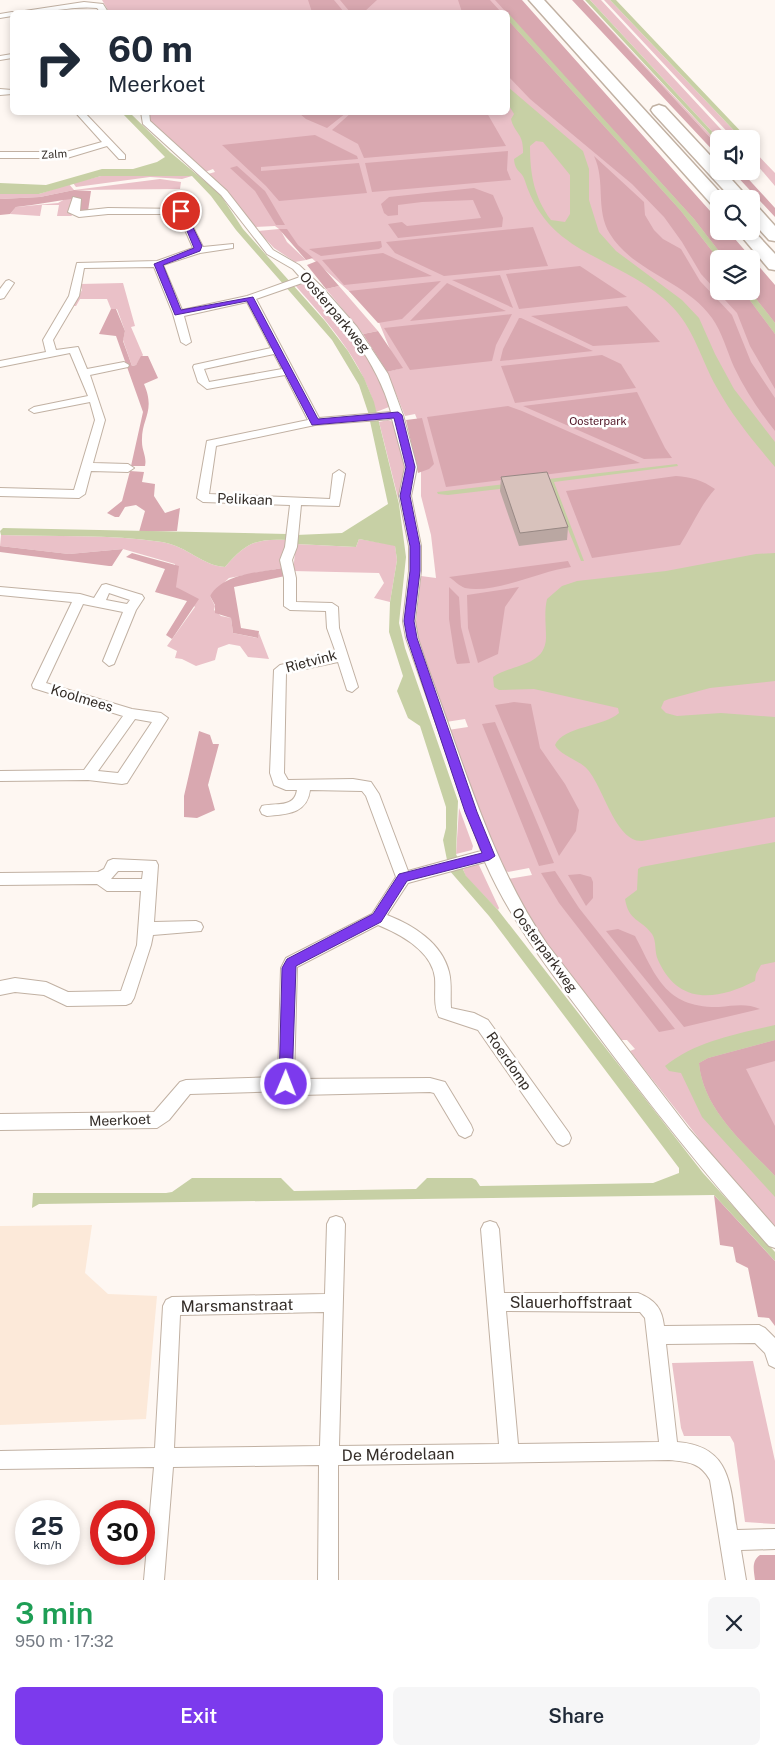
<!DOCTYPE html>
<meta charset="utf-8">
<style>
:root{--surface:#fff;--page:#f6f6f7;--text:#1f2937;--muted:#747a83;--accent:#7c3aed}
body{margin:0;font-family:"Public Sans",sans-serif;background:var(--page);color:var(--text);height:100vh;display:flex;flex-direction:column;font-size:19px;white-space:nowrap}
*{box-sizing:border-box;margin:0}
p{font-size:16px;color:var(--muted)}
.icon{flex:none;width:28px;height:28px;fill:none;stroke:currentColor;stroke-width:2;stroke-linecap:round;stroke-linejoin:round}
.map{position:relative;height:1580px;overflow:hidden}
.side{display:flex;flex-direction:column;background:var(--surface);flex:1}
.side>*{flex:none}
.banner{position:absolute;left:10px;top:10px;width:500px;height:105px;border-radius:8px;box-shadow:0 2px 8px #0003;background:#fff;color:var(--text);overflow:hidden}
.tools{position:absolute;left:710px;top:130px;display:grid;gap:10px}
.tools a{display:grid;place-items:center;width:50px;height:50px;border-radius:8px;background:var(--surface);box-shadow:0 2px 8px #0003;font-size:25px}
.speed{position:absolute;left:15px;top:1500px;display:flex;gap:10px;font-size:25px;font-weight:700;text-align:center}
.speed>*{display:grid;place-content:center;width:65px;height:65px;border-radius:50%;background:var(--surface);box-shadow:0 2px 8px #0003;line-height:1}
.speed small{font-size:12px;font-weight:400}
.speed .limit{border:8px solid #d22;background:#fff;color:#111}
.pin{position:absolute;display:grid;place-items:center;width:42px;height:42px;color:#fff;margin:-21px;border:2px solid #fff;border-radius:50%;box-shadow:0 1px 5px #0007}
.me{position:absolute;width:55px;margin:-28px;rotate:1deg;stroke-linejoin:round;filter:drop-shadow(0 0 4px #0008)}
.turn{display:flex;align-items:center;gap:18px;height:105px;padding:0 15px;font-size:22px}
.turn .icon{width:65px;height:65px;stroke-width:2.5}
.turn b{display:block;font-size:35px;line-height:42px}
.round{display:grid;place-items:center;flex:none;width:52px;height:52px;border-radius:8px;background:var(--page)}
.summary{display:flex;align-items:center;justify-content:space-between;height:85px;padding:0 15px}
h1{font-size:30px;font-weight:600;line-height:38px;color:#1e9e55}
.action{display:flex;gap:10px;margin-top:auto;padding:10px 15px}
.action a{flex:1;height:58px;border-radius:8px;background:var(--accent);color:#fff;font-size:20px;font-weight:600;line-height:58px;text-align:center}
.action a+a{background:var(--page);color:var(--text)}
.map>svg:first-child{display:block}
.built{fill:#fce9d9}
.green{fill:#eac1c8}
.forest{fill:#d9a8b0}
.water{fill:#c7d0a5;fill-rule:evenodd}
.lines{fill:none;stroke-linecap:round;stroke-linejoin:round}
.minor-casing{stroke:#c1b1a3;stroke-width:2}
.motorway-casing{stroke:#c1b1a3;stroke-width:3}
.minor{fill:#fff;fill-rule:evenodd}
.motorway{fill:#fff;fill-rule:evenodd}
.wall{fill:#baa7a2}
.building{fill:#d8c2bc;stroke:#978884}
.route{fill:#7c3aed;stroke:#51269a}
.labels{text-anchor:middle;stroke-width:5;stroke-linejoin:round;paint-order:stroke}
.far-street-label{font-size:11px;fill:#342d28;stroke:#fff}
.far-park-label{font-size:11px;fill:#4e1324;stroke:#fff}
.street-label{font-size:14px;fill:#342d28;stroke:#fff}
.near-street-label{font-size:16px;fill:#342d28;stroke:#fff}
</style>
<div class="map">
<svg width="775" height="1580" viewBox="0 0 775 1580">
<rect width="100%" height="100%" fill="#fef7f2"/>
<path class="built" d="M92,1225L85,1273L108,1294L157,1296L146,1419L0,1425V1226Z"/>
<path class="green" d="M102,0H499L731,259H719V291H751L775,311V1229L726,1173L630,1051L635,1049L627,1040H621L545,942L508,879L532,875L529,868L508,872L503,869L448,730L468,727L465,719L446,722L415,631L421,576L436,578L431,535L421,496V429L415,414L405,416L387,372L398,369L376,315L281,231L287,242L306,260L295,262L274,248L258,231L279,229L275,226L255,227L235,201L208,174L215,172L213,169L205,172L149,121L148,112H508V12H109Z
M583,0L719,144V147Z
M590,0H601L730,139H719Z
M604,0H610L742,139H734Z
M751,148L775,173V186L751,158Z
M188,175L192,176L182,179L150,177L76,187L73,183L101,176Z
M160,179L181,182L180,189L74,190L40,197L0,199V194H39L69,184L74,190Z
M67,198L72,199L70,212L72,216H57L59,205H42L40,216L10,214L16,207L58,203Z
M123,283L135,326L131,327L143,355L136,365L132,366L123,340L125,331L117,309H111L107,299H80L76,306H73L82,290L80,284Z
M303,284H309C334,312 384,370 389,407L376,412C364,362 328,323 295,285Z
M339,286L378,331L363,334L326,289Z
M388,420L393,422L396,427L405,469L398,498L379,422Z
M1,535C54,537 109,534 162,542C187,546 203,566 225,567C245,544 255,538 287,540L282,568L229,578L210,596L215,606L214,610L221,616L231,618L233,633L257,638L259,633L269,659L248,657L240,646L229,644L218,648L215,660L196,666L182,659L175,658L177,651L167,646L195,607L176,587L175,564L123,549L69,554L0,546Z
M359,539L395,545L397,560L390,602L374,598L384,583L379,573L293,571L296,544L356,547Z
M459,808L473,846L472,850L456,854Z
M478,863L499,908L498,910L466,877L463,869Z
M753,1361L775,1461V1524L745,1522L734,1443L730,1436H684L681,1428L672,1363Z"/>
<path class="forest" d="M308,0H334L344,12H312Z
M340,0H377L364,12H350Z
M458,0H490L501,12H462Z
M495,0H522L719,221V231H728L775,285V323L750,291L751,259H725L694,219Z
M572,0H583L719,147V157Z
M508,20L681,211L719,260V291H743L775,334V389L750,346L737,313L701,274L682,242L664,217L632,184L530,99L508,76Z
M352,112L487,113L506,146L364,158L358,144L332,130Z
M346,113L327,128L306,119L300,114Z
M315,135L357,156L358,159L261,167V171L359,163L367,193L279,201L266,186L222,145Z
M508,151L507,170L511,180L372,192L365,163Z
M594,156L644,202L645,215L654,230L663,239L681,249L700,281L732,315L751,362L775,398V431C759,411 745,390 734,367C727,351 722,332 712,318C686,281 633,272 610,234C595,210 606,181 594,156Z
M237,166L265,191L285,225H276L255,191L230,168Z
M732,171H741L775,208V217Z
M474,188L493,195L503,218L502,227L398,238L388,224L402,222L407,226L481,218L473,200L422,202L398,205V215L388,216L384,213L381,204L389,197Z
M74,190L91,191L88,211H77L79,198C59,200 37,205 16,207L10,214L0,215V199L40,197Z
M533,227L548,266L444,276L395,253L386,242Z
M279,229H287L298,245L313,258L306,260Z
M381,241L382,247L379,249L321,256L309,249Z
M383,253L432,276L344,285L322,260Z
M317,261L319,263L339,286L326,289L307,265Z
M580,266L627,297L519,309L506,274Z
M500,275L513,308L452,280Z
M441,281L402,319L378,323L349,291Z
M447,283L506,311L410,321Z
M627,306L660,342L593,346L531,316Z
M111,309H116L125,331L123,341L132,366L136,365L141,356H148L158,378L144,384C156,412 141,418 142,442C142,451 147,457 145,466H131L143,412L116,336L99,334Z
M512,314L496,345L492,361L410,370L384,328Z
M519,318H521L593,351L500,361L503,349Z
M378,331L403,368L387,372L363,334Z
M602,355L621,364L636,388L515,403L501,366Z
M637,392L665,448L672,458L644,459L523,406Z
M508,406L522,411L640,463L446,487L427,417Z
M422,418L434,464L429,469L418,473L406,420Z
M130,471L144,472L142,482L155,484L154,496L165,513L180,508L177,531L139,532L145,511L136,505L125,507L119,517H115L107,513L122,501Z
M676,476C691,477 702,480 715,489C700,506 692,526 680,545L592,558L566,491Z
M0,546L69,554L123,549L112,566H109L0,552Z
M132,553L179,566L176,587L199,599L172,639L166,635L187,601L155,592L165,569L126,557Z
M568,561L571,567C540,571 495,594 465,588C459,586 454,580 449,577Z
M282,568L285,576L234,587L241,628L259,631L258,638L233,633L231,618L215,613V605L210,596C224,573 258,573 282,568Z
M449,587L459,597L461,627L470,663L457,664L455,658L449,619Z
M519,587L505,607L498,654L478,663L468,628L467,595Z
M514,702L531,704L540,748L565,784L579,810L576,831L559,856L495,705Z
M495,722L554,863L539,866L482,724Z
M199,731L210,735L213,744H219L208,785L215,810L197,818L184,817V796Z
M555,871L579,908L675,1029L659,1032L559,903L541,873Z
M580,874L591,877L593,882V898L586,906L568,875Z
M618,929L635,936C656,976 665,1008 719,1007C734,1006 746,1003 760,1009L684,1027L606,931Z
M775,1040V1061L746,1069L775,1126V1176C745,1144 703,1110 699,1063L708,1058Z
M714,1195L775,1261V1326L769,1318L758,1317L748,1268L736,1262L733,1247L720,1245Z
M760,1555H775V1580H755C754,1571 751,1561 760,1555Z"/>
<path class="water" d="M585,0H590L719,139V144Z
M610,0H616L748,139H742Z
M508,13L694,219L725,259L719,260L681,211L508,20Z
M508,87L583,151L589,169V200L599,232L616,251L682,300L699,318L715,354L734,389L775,442V467C754,442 733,417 717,388C698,354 694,324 663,298C612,255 548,254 525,181C522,170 515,173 514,159L523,153C524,133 514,133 511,119L514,114L508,104ZM536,141L543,142L570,175V214L565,222L551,220C534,197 530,174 530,146Z
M122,113H130L170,152L220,194L243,229L325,321L348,351L364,378L374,402L399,504L406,557L399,623L405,648L458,801L456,854L466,876L498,910L703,1173L775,1252V1261L714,1195L39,1204L32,1208L33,1193H166L172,1192L192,1178H281L294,1191L416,1189L427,1178H472L476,1180L480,1186L653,1183L679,1173V1168L489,916L449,870L443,840L446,828V807L420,726L408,718L397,691L403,676L389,632L390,602L397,560L395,546L359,539L356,547L296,544V535L342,533L388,504L368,412L359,385L332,340L236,230L211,196L192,176H101L39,194H0V183L46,185L102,169H133L157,162L165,157Z
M743,291H750L775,323V334Z
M677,464L678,466L554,482L584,561H581L549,483L448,495L438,494L437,492Z
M3,528L287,534V540C255,538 245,544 225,567C203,566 187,546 162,542C109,534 54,537 1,535L0,531Z
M775,553V681L710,688L669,699L664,701L661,708L666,713L677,716L721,713L775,717V817L642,841C616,842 604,789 588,770C580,760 559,755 555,745C563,726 604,727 619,713L618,708L534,689L499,690L494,687L493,677C511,664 545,667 546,638C546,624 544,612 547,599L562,586L577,581L666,571L756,554Z
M775,842V962L761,965L756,974L755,981C716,1001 678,1005 658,960C654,951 657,942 652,934C640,918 629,922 625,899L637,890L638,869L641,867Z
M775,1025V1040L708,1058L699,1063C703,1110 745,1144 775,1176V1197L702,1117L681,1073L669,1071L665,1066C696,1041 737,1034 775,1025Z"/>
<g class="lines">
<g class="minor-casing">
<path id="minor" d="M84,2L103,4L108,12H100L97,8C71,5 44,15 18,12Z
M12,12H15H12V16L0,18V14Z
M12,54V58L0,60V56Z
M0,89L12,90V94L0,95Z
M75,112H84L125,155V159H119L107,146L67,158H0V152H66L102,142Z
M141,112H149L150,121L227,191L273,250L299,265L322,287L357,327L388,374L403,415L417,467L411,496L421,546V571L415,621L418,638C428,671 441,702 452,735C478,808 503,880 547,944L689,1129L775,1227V1248L769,1246C707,1177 650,1105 594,1030C554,976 512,924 485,862L408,883L387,915C413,925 442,943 449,972C452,984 450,996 451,1008L474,1013L488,1020L569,1133L571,1138L569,1143L563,1146L557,1143L478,1030L439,1017C433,1005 436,991 435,978C432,951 400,934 378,925L297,967L294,1079L430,1078L445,1082L471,1125L473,1130L471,1135L465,1138L459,1135L434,1093L430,1092L299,1095L286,1091L190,1094L169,1120L157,1128L0,1130V1114L154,1112L180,1082L186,1080L278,1077L281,968L286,958L372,914L396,877L366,796L362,791L310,790C307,814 287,814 267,816L262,814L260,810L262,806C276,802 294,809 297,790H286L274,785L270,773L274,670L280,665L336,653L327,628L326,611L290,610L284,606V578L280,560L285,547L290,505L203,502L197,498L207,441L308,420L285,375L207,389L198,382L193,367L194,365L271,348L247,302L184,316L191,342L186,345L181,342L173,314L154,267L84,268L79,296L53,340L56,350L78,347L87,369L124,362L129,365L128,367L90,375L105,420L93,463L128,464L134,468L128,472L91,471L85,494L79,498L0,496V488L74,490L95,420L90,402L34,413L29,410L34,407L88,396L70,353L0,367V361L46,352L43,340L69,296L77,263L157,261L193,248L178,214H108L79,217L68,212L73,197L81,199L80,211L108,208L184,209L203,247L233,244V248L200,253L163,265L182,310L247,296L300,277L293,269L267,254L221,195L143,124ZM305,282C342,319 377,361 391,412L319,418L256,299ZM274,354L282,369L209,382L204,369ZM392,419L405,467L399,496L409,546V571L403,621L406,638L481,851L408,871L379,794L371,782L353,779L288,780L284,773L286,673L338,662L347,690L352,692L358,687L339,628L338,607L332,603L296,602V578L292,560L297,547L301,505L339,506L345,474L339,470L333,474L330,499L209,494L216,446L315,425Z
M9,280L14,283L4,298L0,299V289L6,281Z
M106,584L142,595L144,598L136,610L114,664L109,666L103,661L123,612L83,604L46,683L132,709L161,713L168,718L127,783L122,784L88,780L0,781V771L84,770L123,716L33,688L32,685L72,602L0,595V587L80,594L94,598L102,585ZM109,593L130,600L127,604L106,600ZM135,719L152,722L118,773L98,771Z
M113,859L156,861L158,865L154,922L196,921L201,923L203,927L201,931L153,935L151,945L134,998L131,1003L126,1005L67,1006L44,995L15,992L0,995V981L15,978L46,982L68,992L121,991L137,945L141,891H107L97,884L0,885V873L98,872L104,869L108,861ZM118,871H143L142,879H111Z
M336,1216L342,1218L345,1224L339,1446L499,1444L481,1229L484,1223L490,1221L496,1223L499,1229L504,1293H638C655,1300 662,1308 664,1326L759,1325L765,1328L775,1338V1368L769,1365L765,1353L755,1343L666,1344L677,1442C732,1446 730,1486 737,1530L775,1529V1549L741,1550L746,1580H726L710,1480C700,1462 688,1462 669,1460L338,1465V1580H318L319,1465L173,1467L164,1580H144L154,1467L0,1469V1451L155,1448L163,1306L166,1300L172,1297L325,1294L327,1224L330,1218ZM506,1311L640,1312L645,1318L659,1442L518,1444ZM324,1312L320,1446L174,1448L180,1315Z"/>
</g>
<g class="motorway-casing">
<path id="motorway" d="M529,0H544L725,198L719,199V207L713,206Z
M659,105L665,107L719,165V171H724L749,199H732L653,113L651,110L653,107Z
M751,205L757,206L775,226V241L769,240L751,220Z
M751,228L775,254V270L769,269L737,231H751Z"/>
</g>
<use href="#minor" class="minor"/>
<use href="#motorway" class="motorway"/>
</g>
<path class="wall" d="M501,477L568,527L567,540L519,546L500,491Z"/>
<path class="building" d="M547,472L568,527L520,533L501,477Z"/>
<path class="route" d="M178,209L185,211L202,246L200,251L163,265L181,310L253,297L318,419L398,412L402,415L415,467L410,496L420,546V571L414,621L417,638L477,812L495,856L489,860L407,881L381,922L296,966L292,1084L291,1089L286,1090L281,1089L279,1084L282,968L287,959L373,914L399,874L482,853L465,812L407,638L404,621L410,571V546L400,496L406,467L394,418L312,425L247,301L175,315L154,264L194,248Z"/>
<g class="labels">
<g class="far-street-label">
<text transform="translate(54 154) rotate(-3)" y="4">Zalm</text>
</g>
<g class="far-park-label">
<text x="598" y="425">Oosterpark</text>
</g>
<g class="street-label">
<text transform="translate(335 312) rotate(50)" y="5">Oosterparkweg</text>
<text transform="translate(245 499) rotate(2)" y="5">Pelikaan</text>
<text transform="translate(311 661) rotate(-15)" y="5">Rietvink</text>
<text transform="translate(82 698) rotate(17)" y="5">Koolmees</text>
<text transform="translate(545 950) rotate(54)" y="5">Oosterparkweg</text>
<text transform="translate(509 1061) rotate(55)" y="5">Roerdomp</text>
<text transform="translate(120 1120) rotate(-2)" y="5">Meerkoet</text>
</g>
<g class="near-street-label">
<text x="571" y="1308">Slauerhoffstraat</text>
<text transform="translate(237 1305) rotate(-1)" y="6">Marsmanstraat</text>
<text transform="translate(398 1454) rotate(-1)" y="6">De Mérodelaan</text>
</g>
</g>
</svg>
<div class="tools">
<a><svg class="icon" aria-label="sound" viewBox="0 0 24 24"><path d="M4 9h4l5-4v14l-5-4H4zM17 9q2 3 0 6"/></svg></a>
<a><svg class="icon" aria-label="search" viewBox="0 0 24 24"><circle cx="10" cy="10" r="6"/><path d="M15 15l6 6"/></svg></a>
<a><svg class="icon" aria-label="layers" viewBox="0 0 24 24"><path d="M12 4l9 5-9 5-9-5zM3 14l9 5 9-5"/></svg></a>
</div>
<div class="speed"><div>25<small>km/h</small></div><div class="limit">30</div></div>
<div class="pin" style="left:181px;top:211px;background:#d93025"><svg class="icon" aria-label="arrive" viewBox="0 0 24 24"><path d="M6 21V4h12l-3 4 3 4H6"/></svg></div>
<svg class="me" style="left:286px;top:1084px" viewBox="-20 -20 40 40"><circle r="17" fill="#7c3aed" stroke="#fff" stroke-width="3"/><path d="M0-11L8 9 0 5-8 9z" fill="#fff"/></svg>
<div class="banner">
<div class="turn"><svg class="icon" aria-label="right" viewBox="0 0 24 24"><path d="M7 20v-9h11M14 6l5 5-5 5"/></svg><div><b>60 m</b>Meerkoet</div></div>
</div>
</div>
<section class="side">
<div class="summary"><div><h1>3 min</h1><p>950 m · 17:32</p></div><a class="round"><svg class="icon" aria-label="close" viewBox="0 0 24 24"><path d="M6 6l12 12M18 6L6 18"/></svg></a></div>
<div class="action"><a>Exit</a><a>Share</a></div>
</section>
